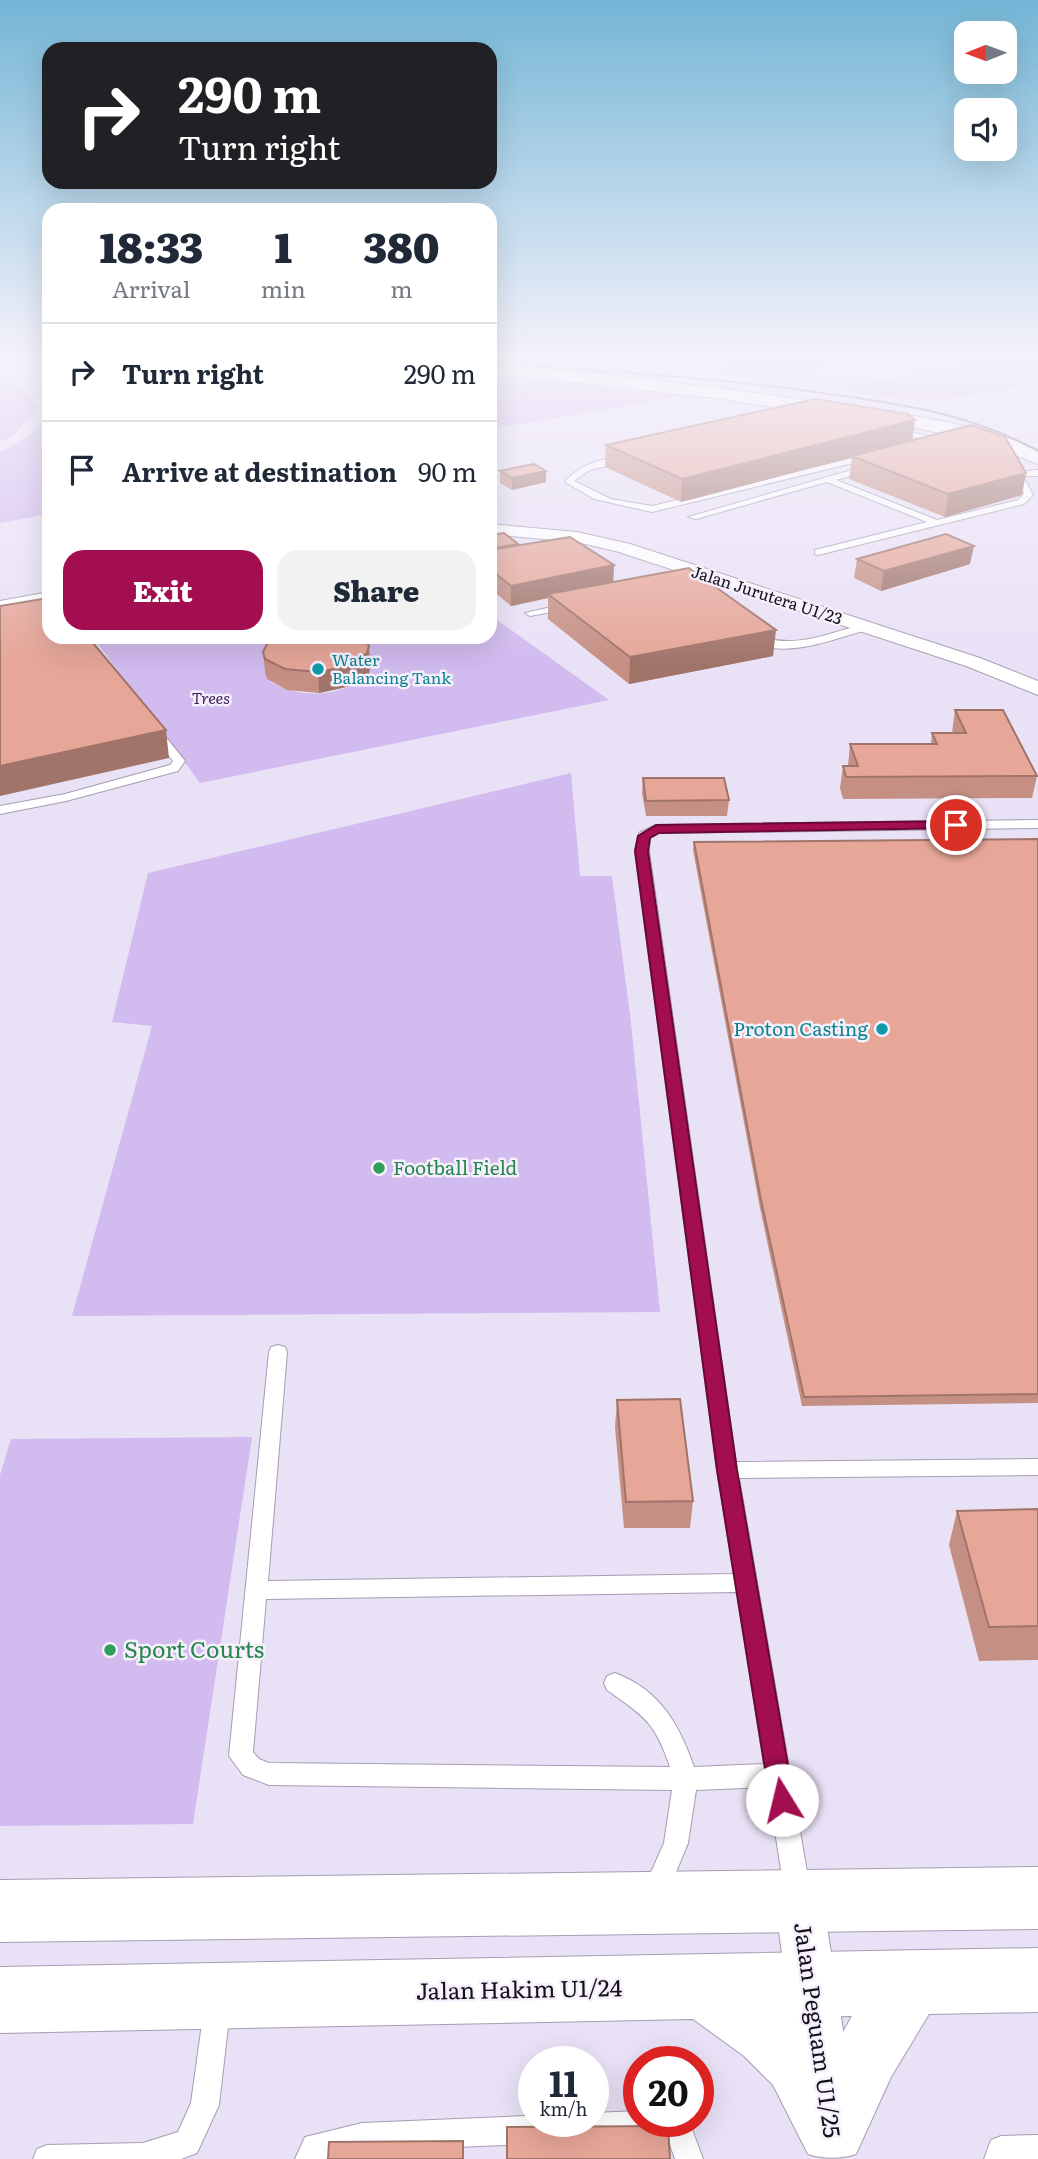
<!DOCTYPE html>
<style>
:root{--surface:#fff;--page:#f2f2f3;--text:#1f2937;--muted:#747a83;--line:#e0e1e3;--accent:#a20e50}
body{margin:0;font-family:Literata,serif;background:var(--page);color:var(--text);height:100vh;display:flex;flex-direction:column;font-size:26px;white-space:nowrap}
*{box-sizing:border-box;margin:0}
p{font-size:23px;color:var(--muted)}
.icon{flex:none;width:38px;height:38px;fill:none;stroke:currentColor;stroke-width:2;stroke-linecap:round;stroke-linejoin:round}
.map{position:relative;flex:1;overflow:hidden}
.details{position:absolute;left:42px;top:203px;width:455px;height:441px;display:flex;flex-direction:column;background:var(--surface);border-radius:21px;box-shadow:0 7px 28px #0002}
.details>*{flex:none}
.top-card{position:absolute;left:42px;top:42px;width:455px;height:147px;border-radius:21px;box-shadow:0 7px 28px #0002;background:#202124;color:#fff;overflow:hidden}
.needle{width:46px;rotate:269deg}
.controls{position:absolute;left:954px;top:21px;display:grid;gap:14px}
.controls a{display:grid;place-items:center;width:63px;height:63px;border-radius:14px;background:var(--surface);box-shadow:0 7px 28px #0002;font-size:35px}
.speed{position:absolute;left:518px;top:2046px;display:flex;gap:14px;font-size:35px;font-weight:700;text-align:center}
.speed>*{display:grid;place-content:center;width:91px;height:91px;border-radius:50%;background:var(--surface);box-shadow:0 7px 28px #0002;line-height:1}
.speed small{font-size:18px;font-weight:400}
.speed .limit{border:10px solid #d22;background:#fff;color:#111}
.pin{position:absolute;display:grid;place-items:center;width:60px;height:60px;color:#fff;margin:-30px;border:4px solid #fff;border-radius:50%;box-shadow:0 2px 7px #0007}
.me{position:absolute;width:77px;margin:-38px;rotate:351deg;stroke-linejoin:round;filter:drop-shadow(0 0 5px #0008)}
.turn{display:flex;align-items:center;gap:24px;height:147px;padding:0 21px;font-size:32px}
.turn .icon{width:91px;height:91px;stroke-width:2.5}
.turn b{display:block;font-size:49px;line-height:60px}
.eta{display:flex;justify-content:space-evenly;align-items:center;height:119px;text-align:center}
.eta b{font-size:42px;font-weight:800;line-height:49px}
.action{display:flex;gap:14px;margin-top:auto;padding:14px 21px}
.action a{flex:1;height:80px;border-radius:21px;background:var(--accent);color:#fff;font-size:28px;font-weight:800;line-height:80px;text-align:center}
.action a+a{background:var(--page);color:var(--text)}
ul{padding:0;list-style:none}
li{display:flex;align-items:center;gap:21px;height:98px;padding:0 21px;border-top:2px solid var(--line)}
li div{flex:1}
li b{display:block;font-size:26px}
li em{font-style:normal}
.map>svg:first-child{display:block}
.green{fill:#d1bbef;fill-rule:evenodd}
.lines{fill:none;stroke-linecap:round;stroke-linejoin:round}
.lane-casing{stroke:#a59db1;stroke-width:2}
.street-casing{stroke:#a59db1;stroke-width:2}
.secondary-casing{stroke:#a59db1;stroke-width:2}
.primary-casing{stroke:#a59db1;stroke-width:2}
.lane{fill:#fff;fill-rule:evenodd}
.street{fill:#fff;fill-rule:evenodd}
.secondary{fill:#fff;fill-rule:evenodd}
.primary{fill:#fff;fill-rule:evenodd}
.tram{stroke:#878190;stroke-width:2}
.wall{fill:#c68f83}
.shaded-wall{fill:#a1746a}
.building{fill:#e6a698;stroke:#a1746a;stroke-width:2}
.route{fill:#a20e50;stroke:#690934;stroke-width:2}
.culture-dot{fill:#0f9aa8;stroke:#f5f0fc;stroke-width:2.5}
.leisure-dot{fill:#2e9e5b;stroke:#f5f0fc;stroke-width:2.5}
.labels{text-anchor:middle;stroke-width:5;stroke-linejoin:round;paint-order:stroke}
.far-street-label{font-size:16px;fill:#141118;stroke:#f5f0fc}
.far-culture-label{font-size:16px;fill:#0d838f;stroke:#f5f0fc;text-anchor:start}
.far-park-label{font-size:16px;font-style:italic;fill:#391958;stroke:#f5f0fc}
.culture-label{font-size:19px;fill:#0d838f;stroke:#f5f0fc;text-anchor:end}
.leisure-label{font-size:19px;fill:#27864d;stroke:#f5f0fc;text-anchor:start}
.near-leisure-label{font-size:23px;fill:#27864d;stroke:#f5f0fc;text-anchor:start}
.near-street-label{font-size:23px;fill:#141118;stroke:#f5f0fc}
</style>
<div class="map">
<svg width="1038" height="2159" viewBox="0 0 1038 2159">
<rect width="100%" height="100%" fill="#e9e1f6"/>
<path class="green" d="M728,361H855L760,381L722,372Z
M961,361H1038V384L929,402L828,389L929,372Z
M0,375L13,378L38,407L15,434L0,442Z
M495,376L682,396L490,429V380Z
M49,418V514L0,523V452L25,438Z
M490,615L609,700L200,783L93,637H490ZM370,667L369,674C344,698 294,700 267,679Z
M571,773L580,876H612L631,1023L660,1312L72,1316L152,1026L112,1022L148,873Z
M252,1437L193,1824L0,1826V1475L11,1439Z"/>
<g class="lines">
<g class="lane-casing">
<path id="lane" d="M895,429L945,439L949,441L945,443L892,433Z
M870,454L874,456L873,458L652,512L594,499L565,482C579,464 607,456 629,457V461L590,470L574,481L611,499L652,506Z
M869,465L872,466V470L836,480L937,520L1018,500L1024,494L1015,472L1038,470V476H1023L1033,495L1024,504L818,555L815,554V550L927,522L827,482L696,519L688,517Z
M569,603L573,604V608L530,616L525,613Z
M865,624L869,625V629C837,638 779,662 751,639L756,636C798,649 824,634 865,624Z
M156,729L160,730L185,761L178,771L66,801L0,814V806L65,794L170,765L173,761L150,732Z
M1038,820V828L659,833L650,838L649,851L736,1462L1038,1459V1475L739,1478L810,1889L806,1898L797,1902L788,1898L784,1889L768,1787L696,1790L688,1843L665,1899L656,1903L647,1899L643,1890L664,1843L672,1790L269,1785L243,1775L229,1756L269,1352L271,1347L278,1345L285,1347L287,1352L268,1581L734,1574L717,1470L635,851L639,833L656,825ZM737,1592L764,1764L694,1767C679,1724 660,1690 615,1673L607,1676L604,1683L607,1690C645,1717 655,1722 670,1767L269,1763L259,1759L253,1752L266,1599Z
M217,1996L226,2000L230,2009L219,2105L197,2153L181,2159H33L37,2149L47,2145L143,2143L178,2132L191,2103L204,2009L208,2000Z
M639,2111V2121H689L703,2159H675L669,2142L655,2138L580,2142L570,2138L566,2128L569,2121H593V2113Z
M526,2116L536,2121L540,2130L536,2140L526,2144L362,2151L325,2159H295L305,2137L362,2123Z
M1038,2135V2159H984L991,2140L1001,2136Z"/>
</g>
<g class="street-casing">
<path id="street" d="M10,361L49,363V371L11,364Z
M490,524L577,532L630,544L980,658L1038,681V695L966,666L619,552L577,542L490,534Z
M49,592V604L0,613V601Z
M799,1877L816,1884L823,1901L850,2075L842,2093L824,2101L806,2093L798,2075L775,1901L782,1884Z"/>
</g>
<g class="secondary-casing">
<path id="secondary" d="M1038,1867V1929L0,1942V1880Z
M1038,1948V2012L929,2014L891,2077L856,2154C841,2159 823,2159 808,2154L773,2085L744,2056L693,2019L0,2033V1967ZM852,2016L830,2055L821,2037L799,2017Z"/>
</g>
<g class="primary-casing">
<path id="primary" d="M490,363C606,374 722,387 837,405C905,415 975,422 1038,450V464L986,444L921,429L714,398L490,373Z"/>
</g>
<use href="#lane" class="lane"/>
<use href="#street" class="street"/>
<use href="#secondary" class="secondary"/>
<use href="#primary" class="primary"/>
<path class="tram" d="M490,363C596,370 703,377 808,391C889,402 966,411 1038,451"/>
</g>
<path class="wall" d="M624,361H649L647,363Z
M912,441L1022,495L945,517L849,479L852,457L681,502L605,467L606,445Z
M500,471H546V482L512,490L500,483Z
M490,535L518,546L614,565L613,582L773,656L629,684L548,619V598L511,606L490,588Z
M857,559L970,564L881,591L854,578Z
M263,652L370,667L369,674L351,686L319,693L287,690L267,679L265,672Z
M955,710L1037,776L1032,798L843,799L840,788L843,766H848L850,744H931L932,733H952Z
M643,778L729,800L727,816H646L642,793Z
M1038,839V1403L802,1406L760,1208L693,850L694,842Z
M617,1400L693,1501L690,1528H624L615,1427Z
M1038,1509V1660L979,1661L949,1545L957,1511Z"/>
<path class="shaded-wall" d="M915,420L912,442L681,502L682,479Z
M546,471V482L512,490V478Z
M1026,473L1022,495L945,517L948,494Z
M518,544V556L490,562V549Z
M974,546L970,564L881,591L884,571Z
M614,565L613,584L548,594V598L511,606V586Z
M776,630L773,656L629,684L630,657Z
M369,646L370,667L369,674L351,686L319,693L318,672Z
M166,730L169,758L0,796V766Z"/>
<path class="building" d="M815,399L908,414L915,420L682,479L606,445Z
M971,425L1005,437L1026,473L948,494L852,456Z
M534,464L546,471L512,478L500,471Z
M504,533L518,544L490,549V535Z
M946,534L974,546L884,571L857,559Z
M570,537L614,565L511,586L490,569V550Z
M689,568L776,630L630,657L548,594Z
M49,598V637H88L166,730L0,766V606Z
M280,637H360L364,639L369,646L367,653L350,666L318,672L285,669L265,659L263,652L267,644Z
M955,710H1003L1037,776L846,777L843,766H858L850,744H937L932,733H966Z
M643,778H724L729,800L646,801Z
M1038,839V1394L804,1397L761,1200L694,842Z
M680,1399L693,1501L626,1502L617,1400Z
M1038,1509V1626L989,1627L957,1511Z
M668,2126L670,2159H507V2127Z
M463,2141V2159H328L329,2142Z"/>
<linearGradient id="sky" x2="0" y2="1"><stop stop-color="#74b6d6"/><stop offset="0.54" stop-color="#f5f2fb"/><stop offset="1" stop-color="#f5f2fb" stop-opacity="0"/></linearGradient>
<rect width="1038" height="663" fill="url(#sky)"/>
<path class="route" d="M956,821L963,825L961,828L659,833L650,838L648,851L737,1470L794,1800L791,1808L782,1812L773,1808L770,1800L717,1470L635,851L638,836L656,825Z"/>
<g class="culture-dot">
<circle cx="318" cy="669" r="7"/>
<circle cx="882" cy="1029" r="7"/>
</g>
<g class="leisure-dot">
<circle cx="379" cy="1168" r="7"/>
<circle cx="110" cy="1650" r="7"/>
</g>
<g class="labels">
<g class="far-street-label">
<text transform="translate(767 595) rotate(18)" y="6">Jalan Jurutera U1/23</text>
</g>
<g class="far-culture-label">
<text x="332" y="666">Water<tspan x="332" dy="18">Balancing Tank</tspan></text>
</g>
<g class="far-park-label">
<text x="211" y="704">Trees</text>
</g>
<g class="culture-label">
<text x="868" y="1036">Proton Casting</text>
</g>
<g class="leisure-label">
<text x="393" y="1175">Football Field</text>
</g>
<g class="near-leisure-label">
<text x="124" y="1658">Sport Courts</text>
</g>
<g class="near-street-label">
<text transform="translate(519 1990) rotate(-1)" y="8">Jalan Hakim U1/24</text>
<text transform="translate(817 2030) rotate(82)" y="8">Jalan Peguam U1/25</text>
</g>
</g>
</svg>
<div class="controls">
<a><svg class="needle" viewBox="-14 -14 28 28"><path d="M0-13l5 13h-10z" fill="#e53935"/><path d="M0 13l5-13h-10z" fill="#747a83"/></svg></a>
<a><svg class="icon" aria-label="sound" viewBox="0 0 24 24"><path d="M4 9h4l5-4v14l-5-4H4zM17 9q2 3 0 6"/></svg></a>
</div>
<div class="speed"><div>11<small>km/h</small></div><div class="limit">20</div></div>
<div class="pin" style="left:956px;top:825px;background:#d93025"><svg class="icon" aria-label="arrive" viewBox="0 0 24 24"><path d="M6 21V4h12l-3 4 3 4H6"/></svg></div>
<svg class="me" style="left:782px;top:1800px" viewBox="-20 -20 40 40"><circle r="19" fill="#fff"/><path d="M0-13L10 11 0 6-10 11z" fill="#a20e50"/></svg>
<div class="top-card">
<div class="turn"><svg class="icon" aria-label="right" viewBox="0 0 24 24"><path d="M7 20v-9h11M14 6l5 5-5 5"/></svg><div><b>290 m</b>Turn right</div></div>
</div>
<section class="details">
<div class="eta">
<div><b>18:33</b><p>Arrival</p></div>
<div><b>1</b><p>min</p></div>
<div><b>380</b><p>m</p></div>
</div>
<ul>
<li><svg class="icon" aria-label="right" viewBox="0 0 24 24"><path d="M7 20v-9h11M14 6l5 5-5 5"/></svg><div><b>Turn right</b></div><em>290 m</em></li>
<li><svg class="icon" aria-label="arrive" viewBox="0 0 24 24"><path d="M6 21V4h12l-3 4 3 4H6"/></svg><div><b>Arrive at destination</b></div><em>90 m</em></li>
</ul>
<div class="action"><a>Exit</a><a>Share</a></div>
</section>
</div>
